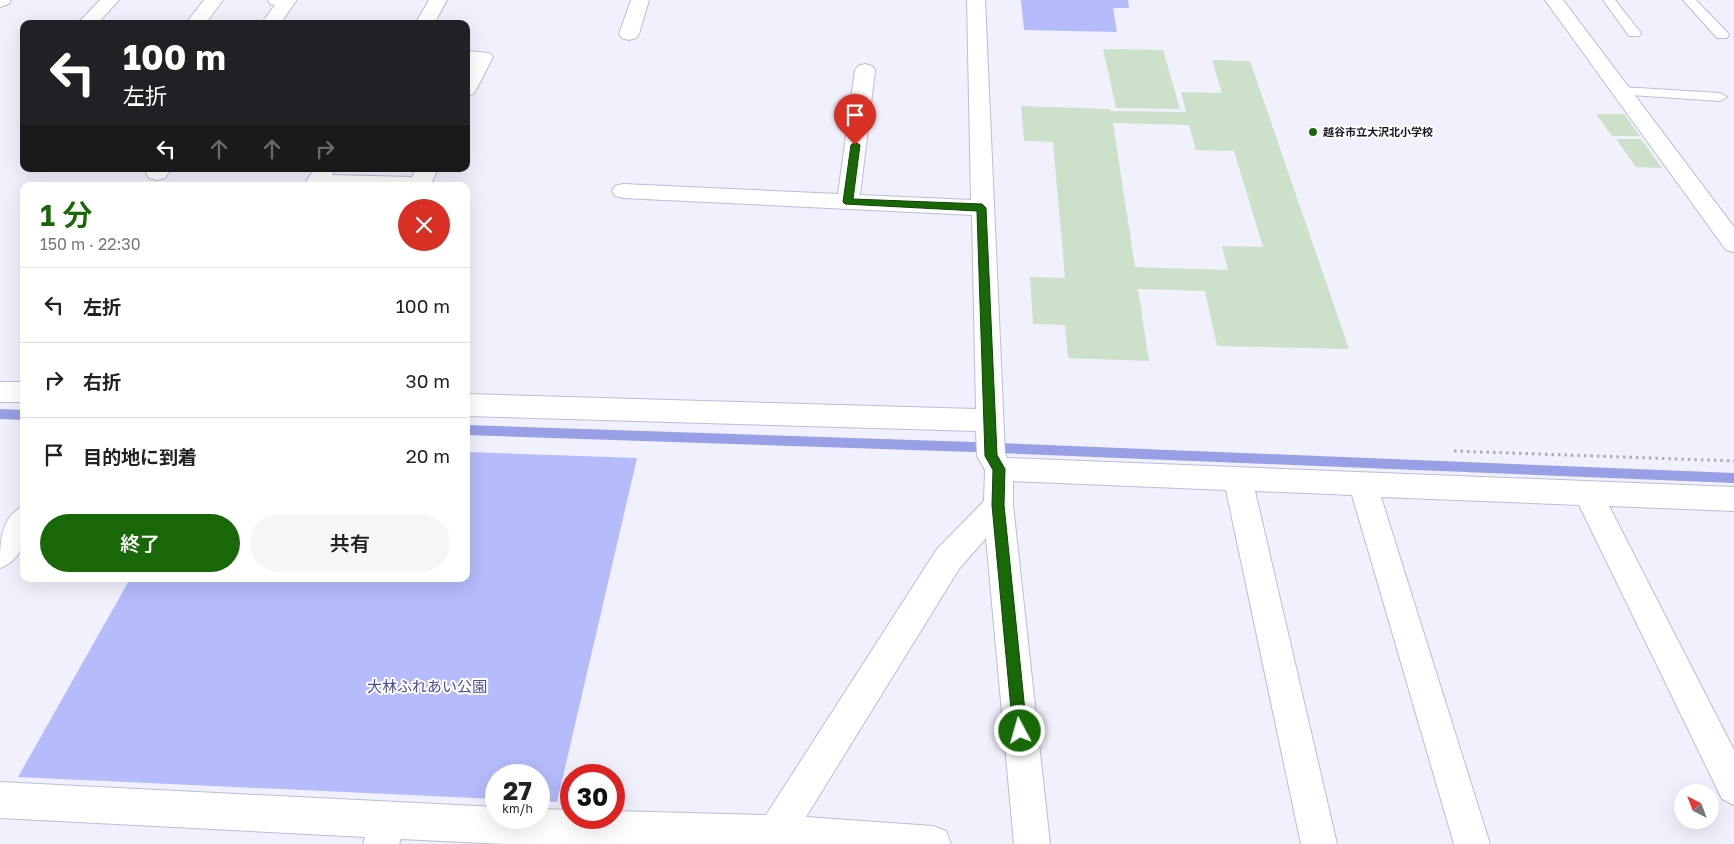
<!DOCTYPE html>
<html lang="ja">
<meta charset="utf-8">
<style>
:root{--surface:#fff;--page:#f6f6f6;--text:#222;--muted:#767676;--line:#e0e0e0;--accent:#196808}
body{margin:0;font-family:"Golos Text","Noto Sans JP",sans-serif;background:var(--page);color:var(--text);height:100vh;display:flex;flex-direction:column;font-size:19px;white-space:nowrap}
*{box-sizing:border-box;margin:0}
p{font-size:16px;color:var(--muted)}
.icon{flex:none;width:28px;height:28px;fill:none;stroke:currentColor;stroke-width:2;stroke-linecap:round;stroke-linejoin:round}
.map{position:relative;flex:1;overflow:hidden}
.panel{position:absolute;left:20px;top:182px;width:450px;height:400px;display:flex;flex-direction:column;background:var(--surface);border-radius:10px;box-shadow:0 5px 20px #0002}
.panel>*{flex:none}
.guide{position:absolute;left:20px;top:20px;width:450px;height:152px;border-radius:10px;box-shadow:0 5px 20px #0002;background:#202124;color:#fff;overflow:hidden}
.needle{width:32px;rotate:318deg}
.buttons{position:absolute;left:1674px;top:784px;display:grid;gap:10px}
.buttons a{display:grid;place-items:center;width:45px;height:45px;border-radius:50%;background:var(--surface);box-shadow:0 5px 20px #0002;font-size:25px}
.speed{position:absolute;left:485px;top:764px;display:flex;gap:10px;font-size:25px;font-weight:700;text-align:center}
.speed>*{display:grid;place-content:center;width:65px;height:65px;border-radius:50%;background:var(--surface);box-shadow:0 5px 20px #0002;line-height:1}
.speed small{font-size:12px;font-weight:400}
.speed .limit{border:8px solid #d22;background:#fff;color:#111}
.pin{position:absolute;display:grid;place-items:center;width:42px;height:42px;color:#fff;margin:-51px -21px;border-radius:50% 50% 50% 0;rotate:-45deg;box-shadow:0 0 5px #0007}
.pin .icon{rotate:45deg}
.me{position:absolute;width:55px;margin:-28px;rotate:354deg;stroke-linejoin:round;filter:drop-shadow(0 0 4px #0008)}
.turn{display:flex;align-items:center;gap:18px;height:105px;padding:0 20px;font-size:22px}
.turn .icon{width:65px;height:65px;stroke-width:2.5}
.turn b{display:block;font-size:35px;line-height:42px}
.lanes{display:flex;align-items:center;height:48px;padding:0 20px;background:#0003;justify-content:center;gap:25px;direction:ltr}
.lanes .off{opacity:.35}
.round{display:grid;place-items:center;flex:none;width:52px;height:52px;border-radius:26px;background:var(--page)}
.head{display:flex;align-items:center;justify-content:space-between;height:85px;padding:0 20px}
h1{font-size:30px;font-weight:600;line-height:38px;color:var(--accent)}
.action{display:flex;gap:10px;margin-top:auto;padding:10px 20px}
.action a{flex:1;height:58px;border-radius:30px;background:var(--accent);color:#fff;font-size:20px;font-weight:600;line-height:58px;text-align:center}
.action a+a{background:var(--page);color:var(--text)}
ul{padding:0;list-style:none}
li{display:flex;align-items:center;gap:15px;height:75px;padding:0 20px;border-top:1px solid var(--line)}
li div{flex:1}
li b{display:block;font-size:19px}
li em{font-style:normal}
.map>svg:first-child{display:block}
.green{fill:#b5bbfb}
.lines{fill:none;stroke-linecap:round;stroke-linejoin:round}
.stream{fill:#999fe6;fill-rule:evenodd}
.building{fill:#cde1ca;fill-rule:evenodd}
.service-casing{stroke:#babdd7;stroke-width:2}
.minor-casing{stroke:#babdd7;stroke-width:2}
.path{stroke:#aaabb6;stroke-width:3;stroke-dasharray:2.5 4;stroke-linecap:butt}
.service{fill:#fff;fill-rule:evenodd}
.minor{fill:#fff;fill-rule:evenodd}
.route{fill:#196808;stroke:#104405}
.poi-dot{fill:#196808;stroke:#fff;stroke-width:2}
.labels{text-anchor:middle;stroke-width:4;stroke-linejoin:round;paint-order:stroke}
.far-poi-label{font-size:11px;font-weight:bold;fill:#13141d;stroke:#fff;text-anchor:start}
.near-park-label{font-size:15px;fill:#4a4a9e;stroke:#fff}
</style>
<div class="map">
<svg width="1734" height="844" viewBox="0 0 1734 844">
<rect width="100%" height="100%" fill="#f0f1fd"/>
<path class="green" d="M1021,0H1128L1129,8H1113L1117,32L1024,30Z
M466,452L637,458L557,802L539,801V775H496V799L18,777L130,579H466Z"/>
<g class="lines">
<path class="stream" d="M0,409L24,410V420L0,419Z
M466,425L973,442L1734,473V483L973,452L466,435Z"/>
</g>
<path class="building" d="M1103,49L1163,50L1180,109L1116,108Z
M1212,60L1250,61L1349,349L1217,346L1205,291L1138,289L1149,361L1068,358L1065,325L1033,324L1030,277L1065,278L1053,142L1024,141L1021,106L1110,109V111L1186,112L1181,92L1222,93ZM1113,123L1189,125L1196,150L1234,151L1263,247L1222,246L1228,270L1135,267Z
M1596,114H1624L1640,136H1612Z
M1616,139H1641L1662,168L1636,167Z"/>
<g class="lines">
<g class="service-casing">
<path id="service" d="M1603,0H1615L1641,33L1639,36H1629Z
M1683,0H1696L1727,32L1729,35L1727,38H1717Z
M1621,87L1720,93L1727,97L1720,101L1616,94L1614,91L1616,88Z"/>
</g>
<g class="minor-casing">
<path id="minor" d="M0,0H11L9,4L0,7Z
M100,0H119L97,24H81L80,21Z
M204,0H223L205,24H188L187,22Z
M268,0H296V1L280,24H261L275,5L270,4Z
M429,0H447L434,24H415Z
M631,0H649L639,34L636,38L629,40L622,38L619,34Z
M967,0H985L1005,454L1007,458L1734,487V511L1609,506L1734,750V805L1722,799L1579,505L1381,497L1490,844H1454L1352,495L1255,491L1337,844H1301L1226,490L1013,481V505L1050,844H1014L986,538L959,569L806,817L933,826L946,831L951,844H506L401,839L399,844H363L365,837L0,818V782L496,807V818H539V809L571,810V818H614V811L766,815L937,549L984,501L985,470L977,456L976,431L466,416V394L976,409L972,215L623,198L615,196L612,191L615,186L623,184L838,194L855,70L858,66L865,64L872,66L875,70L860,195L971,200Z
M1545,0H1563L1734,227V252L1726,250Z
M466,51L490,53L493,57L476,90L473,94L466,96V70L470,63H466Z
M149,169H171L165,178L157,180L149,178L146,173Z
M314,169H336L332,175L412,177L416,169H438L430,186H309L306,182Z
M0,382H24V402H0Z
M24,506C24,531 28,558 0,568C0,544 0,516 24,506Z"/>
</g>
<path class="path" d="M1454,451L1734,461"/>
<use href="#service" class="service"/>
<use href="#minor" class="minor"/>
</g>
<path class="route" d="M855,142L860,145L853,199L982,204L986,208L997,455L1005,469L1004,505L1027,731L1025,736L1020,738L1015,736L1013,731L992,505L993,470L985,456L977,211L845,204L843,202L851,145Z"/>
<circle class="poi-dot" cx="1313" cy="132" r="5"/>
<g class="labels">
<g class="far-poi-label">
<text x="1323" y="136">越谷市立大沢北小学校</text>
</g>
<g class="near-park-label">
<text x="427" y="692">大林ふれあい公園</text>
</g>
</g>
</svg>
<div class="buttons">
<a><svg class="needle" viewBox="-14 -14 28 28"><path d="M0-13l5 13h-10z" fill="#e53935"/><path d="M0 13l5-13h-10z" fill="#767676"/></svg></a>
</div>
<div class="speed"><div>27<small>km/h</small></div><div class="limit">30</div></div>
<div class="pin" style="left:855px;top:145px;background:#d93025"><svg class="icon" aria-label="arrive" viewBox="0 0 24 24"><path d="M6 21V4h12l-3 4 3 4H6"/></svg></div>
<svg class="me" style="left:1020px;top:731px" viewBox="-20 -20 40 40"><circle r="17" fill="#196808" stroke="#fff" stroke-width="3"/><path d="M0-11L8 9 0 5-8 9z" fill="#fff"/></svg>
<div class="guide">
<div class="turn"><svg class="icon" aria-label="left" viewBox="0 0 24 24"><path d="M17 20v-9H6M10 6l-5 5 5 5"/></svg><div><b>100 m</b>左折</div></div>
<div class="lanes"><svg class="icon" aria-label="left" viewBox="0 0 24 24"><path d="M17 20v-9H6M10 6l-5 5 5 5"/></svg><svg class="icon off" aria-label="ahead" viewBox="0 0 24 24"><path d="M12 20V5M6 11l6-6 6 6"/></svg><svg class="icon off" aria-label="ahead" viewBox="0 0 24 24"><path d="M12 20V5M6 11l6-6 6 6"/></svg><svg class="icon off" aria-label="right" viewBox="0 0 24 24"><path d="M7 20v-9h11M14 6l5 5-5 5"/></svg></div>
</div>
<section class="panel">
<div class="head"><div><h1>1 分</h1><p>150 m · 22:30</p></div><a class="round" style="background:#d93025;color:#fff"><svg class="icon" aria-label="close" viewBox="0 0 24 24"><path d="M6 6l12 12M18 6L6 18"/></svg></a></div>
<ul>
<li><svg class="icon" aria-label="left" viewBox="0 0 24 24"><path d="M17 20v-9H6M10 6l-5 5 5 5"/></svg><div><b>左折</b></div><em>100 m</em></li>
<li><svg class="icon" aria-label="right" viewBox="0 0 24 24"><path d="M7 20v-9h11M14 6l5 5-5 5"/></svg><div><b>右折</b></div><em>30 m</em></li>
<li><svg class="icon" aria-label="arrive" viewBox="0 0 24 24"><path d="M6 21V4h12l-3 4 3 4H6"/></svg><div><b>目的地に到着</b></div><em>20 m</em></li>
</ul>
<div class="action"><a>終了</a><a>共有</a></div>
</section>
</div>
